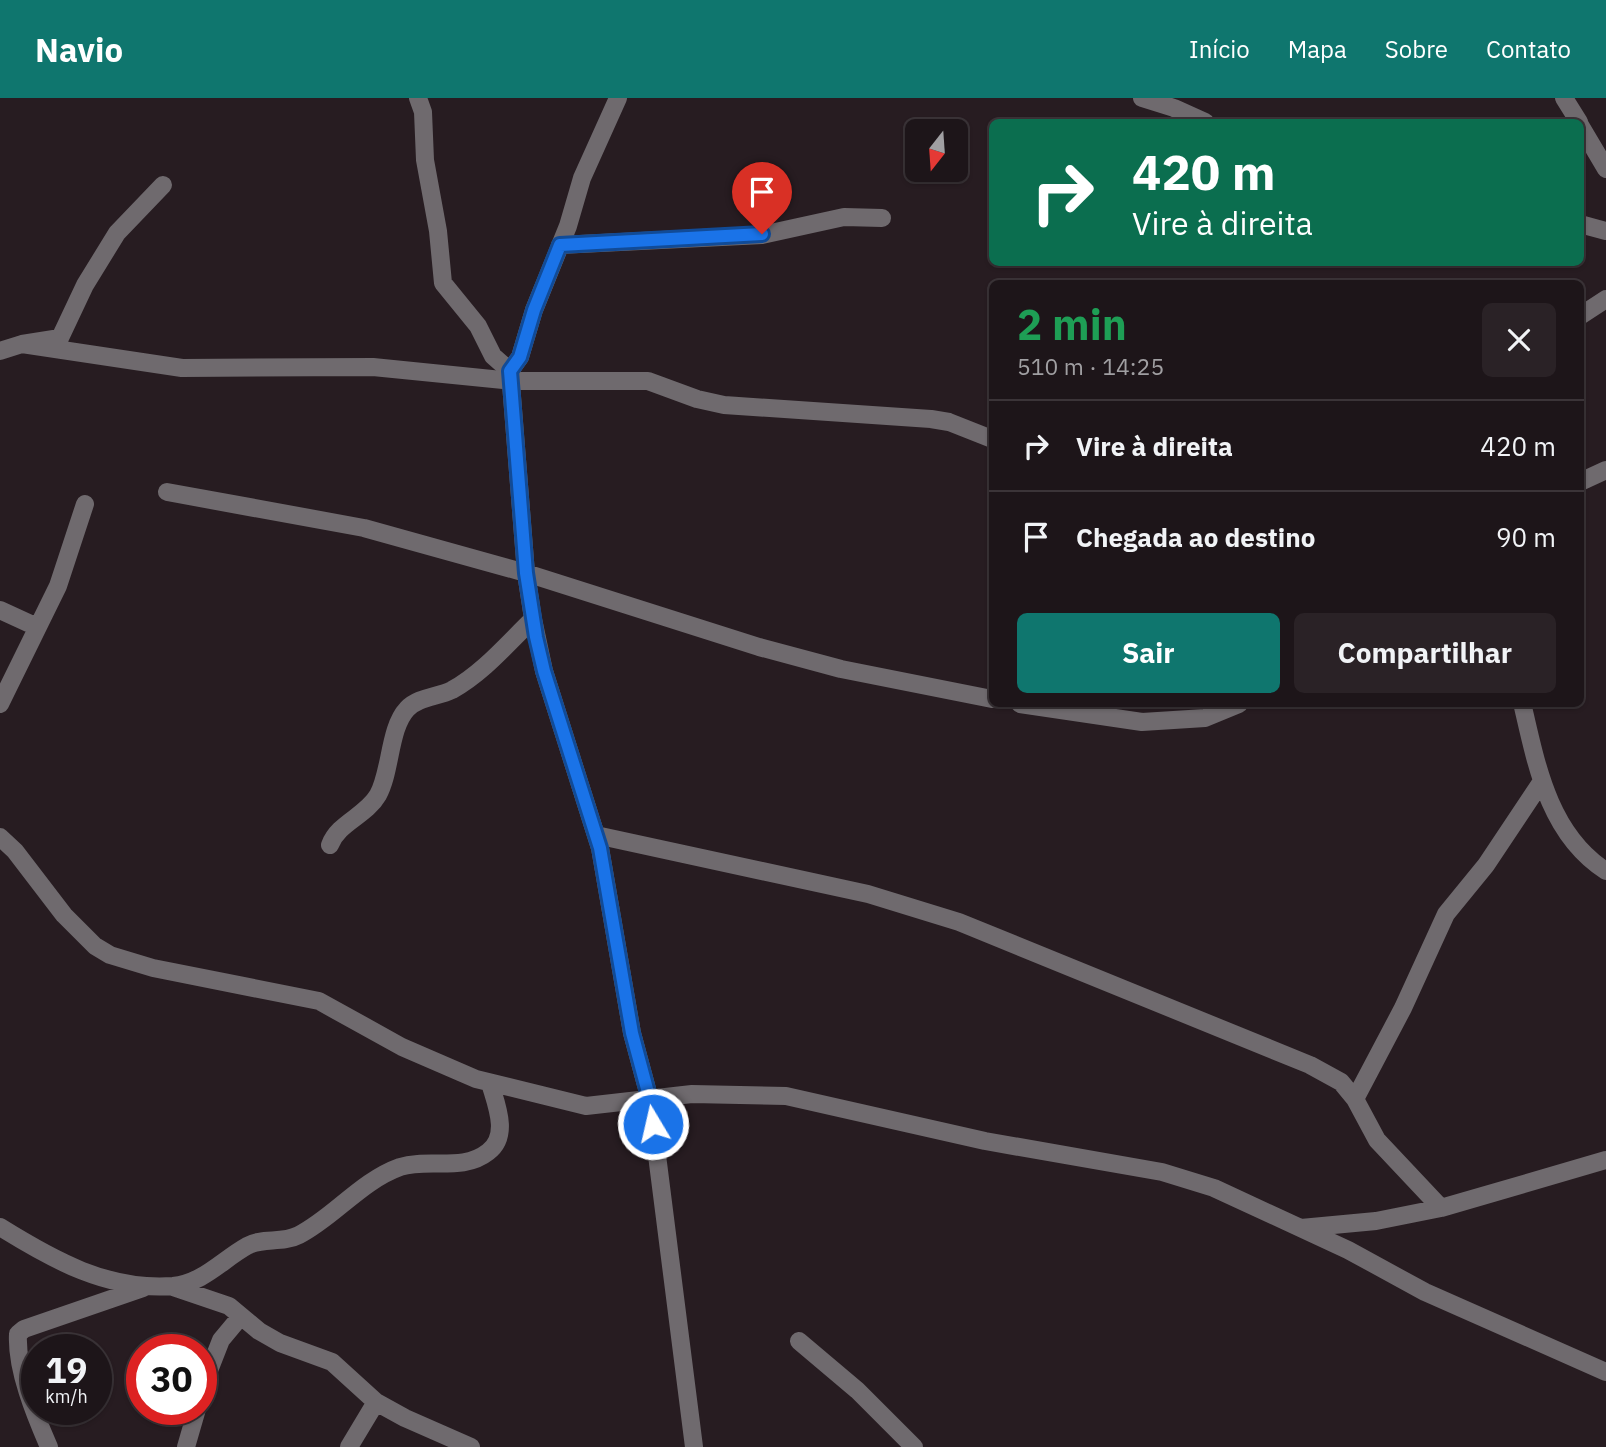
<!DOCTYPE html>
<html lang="pt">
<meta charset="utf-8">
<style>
:root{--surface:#1d1519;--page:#2a2226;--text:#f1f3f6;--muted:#a09fa2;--line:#3b3438;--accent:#0f766e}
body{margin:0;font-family:"IBM Plex Sans",sans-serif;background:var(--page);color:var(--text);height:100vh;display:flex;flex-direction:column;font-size:26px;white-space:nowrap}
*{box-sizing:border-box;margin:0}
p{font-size:23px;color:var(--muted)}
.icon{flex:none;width:38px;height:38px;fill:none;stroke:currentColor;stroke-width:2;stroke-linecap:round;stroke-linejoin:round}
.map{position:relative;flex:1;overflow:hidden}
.details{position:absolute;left:989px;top:182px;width:595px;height:427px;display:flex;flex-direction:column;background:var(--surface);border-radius:10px;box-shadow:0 2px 5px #0004,0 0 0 2px var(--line)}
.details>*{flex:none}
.top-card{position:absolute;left:989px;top:21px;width:595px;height:147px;border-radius:10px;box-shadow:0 2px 5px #0004,0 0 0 2px var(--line);background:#0b6e4f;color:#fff;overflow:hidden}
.needle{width:46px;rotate:197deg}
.tools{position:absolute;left:905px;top:21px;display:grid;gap:14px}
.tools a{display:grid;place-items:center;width:63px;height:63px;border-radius:10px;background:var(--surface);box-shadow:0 2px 5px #0004,0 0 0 2px var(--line);font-size:35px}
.speed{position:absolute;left:21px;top:1236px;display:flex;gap:14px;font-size:35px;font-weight:700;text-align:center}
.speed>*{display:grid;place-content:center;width:91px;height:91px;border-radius:50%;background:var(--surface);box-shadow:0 2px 5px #0004,0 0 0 2px var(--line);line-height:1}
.speed small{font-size:18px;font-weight:400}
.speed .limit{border:10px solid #d22;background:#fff;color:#111}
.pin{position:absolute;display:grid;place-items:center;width:60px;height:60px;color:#fff;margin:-72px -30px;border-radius:50% 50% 50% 0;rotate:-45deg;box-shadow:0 0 7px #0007}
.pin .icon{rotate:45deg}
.me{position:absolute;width:77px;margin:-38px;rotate:351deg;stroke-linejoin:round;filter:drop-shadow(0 0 5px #0008)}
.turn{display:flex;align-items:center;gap:24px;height:147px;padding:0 28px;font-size:32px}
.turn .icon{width:91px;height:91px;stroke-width:2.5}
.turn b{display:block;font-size:49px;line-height:60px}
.round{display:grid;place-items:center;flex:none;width:74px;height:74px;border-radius:10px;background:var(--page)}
.summary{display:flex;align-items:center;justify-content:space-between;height:119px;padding:0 28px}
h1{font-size:42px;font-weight:700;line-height:52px;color:#1e9e55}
.button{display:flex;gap:14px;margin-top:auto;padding:14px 28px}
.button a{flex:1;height:80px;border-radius:10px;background:var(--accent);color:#fff;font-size:28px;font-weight:700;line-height:80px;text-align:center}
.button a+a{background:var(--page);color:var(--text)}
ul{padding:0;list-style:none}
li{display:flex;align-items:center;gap:21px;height:91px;padding:0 28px;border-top:2px solid var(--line)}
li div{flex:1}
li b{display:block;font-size:26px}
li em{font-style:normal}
header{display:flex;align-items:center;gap:42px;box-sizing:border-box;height:98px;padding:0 35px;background:var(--accent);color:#fff}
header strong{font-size:33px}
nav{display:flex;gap:38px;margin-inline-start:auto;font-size:24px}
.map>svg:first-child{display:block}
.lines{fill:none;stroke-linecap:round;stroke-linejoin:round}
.minor{stroke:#6f6a6e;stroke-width:18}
.route-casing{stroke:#114b97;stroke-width:18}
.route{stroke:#1a73e8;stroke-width:12}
</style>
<header>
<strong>Navio</strong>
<nav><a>Início</a><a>Mapa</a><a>Sobre</a><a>Contato</a></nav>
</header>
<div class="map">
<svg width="1606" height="1349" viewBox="0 0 1606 1349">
<rect width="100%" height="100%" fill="#271c21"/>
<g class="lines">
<path class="minor" d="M418,0L423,14L425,62L438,133L443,185L478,228L493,258L510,273
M618,0L582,80L568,128L534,212L520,259L510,273L526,475L533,521L544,573L600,750L632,935L650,1002L694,1349
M1142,0L1174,10L1205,24
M1564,0L1579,24
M1580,27L1606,71
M1580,126L1606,133
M560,147L762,137L844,119L882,120
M1580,218L1606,201
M22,246L182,270L373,269L512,283H648L697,301L724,307L931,321L949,324L992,341
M0,253L22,246L60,240L85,187L117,135L163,87
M1580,384L1606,372
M167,394L364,430L526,475L759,549L841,571L992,601
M0,512L37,529
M0,606L58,488L85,406
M1020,606L1142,624L1205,620L1239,606
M1523,609C1537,670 1550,737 1606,773
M596,737L868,796L959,824L1310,967L1341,984L1355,1001L1377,1042L1441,1110
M0,739L15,753L64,817L95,848L110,857L153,870L319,903L402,949L476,981L586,1008L692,996L786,998L985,1043L1162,1074L1214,1090L1348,1152L1425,1194L1606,1274
M330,747C338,725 366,718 378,697C391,674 389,630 407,611C418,599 438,599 452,592C483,575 508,545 533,521
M1355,1001L1403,910L1446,816L1486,767L1540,686
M0,1129C53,1162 108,1193 173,1188C203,1185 222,1162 247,1148C262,1139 282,1146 299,1137C334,1119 361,1083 400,1069C428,1060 463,1074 488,1054C510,1038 496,1006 490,985
M1301,1130L1376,1123L1441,1110L1606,1062
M173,1189L229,1208L259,1233L280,1245L332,1264L376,1304L405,1320L471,1349
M799,1243L857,1292L914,1349
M201,1293L221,1242L241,1218
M49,1349C35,1317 16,1271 18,1236L24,1231L143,1190
M186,1349L197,1311
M349,1349L376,1304"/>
</g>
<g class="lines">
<g class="route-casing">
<path id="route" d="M653,1026L650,1002L632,935L600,750L544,573L536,539L526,475L510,273L520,259L534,212L560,147L762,136"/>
</g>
<use href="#route" class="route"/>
</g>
</svg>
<div class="tools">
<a><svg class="needle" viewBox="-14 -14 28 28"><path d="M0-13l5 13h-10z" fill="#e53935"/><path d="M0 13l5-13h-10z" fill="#a09fa2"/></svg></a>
</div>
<div class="speed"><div>19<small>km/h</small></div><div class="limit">30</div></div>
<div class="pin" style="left:762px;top:136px;background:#d93025"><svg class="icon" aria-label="arrive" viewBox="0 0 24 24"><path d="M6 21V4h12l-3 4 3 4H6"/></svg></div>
<svg class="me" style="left:653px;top:1026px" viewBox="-20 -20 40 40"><circle r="17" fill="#1a73e8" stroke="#fff" stroke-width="3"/><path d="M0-11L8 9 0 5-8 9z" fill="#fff"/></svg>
<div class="top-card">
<div class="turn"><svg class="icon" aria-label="right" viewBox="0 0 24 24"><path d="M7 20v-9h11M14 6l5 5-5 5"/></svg><div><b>420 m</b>Vire à direita</div></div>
</div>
<section class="details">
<div class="summary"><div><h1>2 min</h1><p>510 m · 14:25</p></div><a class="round"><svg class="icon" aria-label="close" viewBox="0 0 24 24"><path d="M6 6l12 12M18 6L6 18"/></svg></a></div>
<ul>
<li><svg class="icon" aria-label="right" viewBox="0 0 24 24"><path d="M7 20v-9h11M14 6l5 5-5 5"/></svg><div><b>Vire à direita</b></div><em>420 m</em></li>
<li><svg class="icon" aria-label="arrive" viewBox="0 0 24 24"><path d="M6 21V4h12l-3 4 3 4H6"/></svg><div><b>Chegada ao destino</b></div><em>90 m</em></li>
</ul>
<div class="button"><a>Sair</a><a>Compartilhar</a></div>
</section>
</div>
